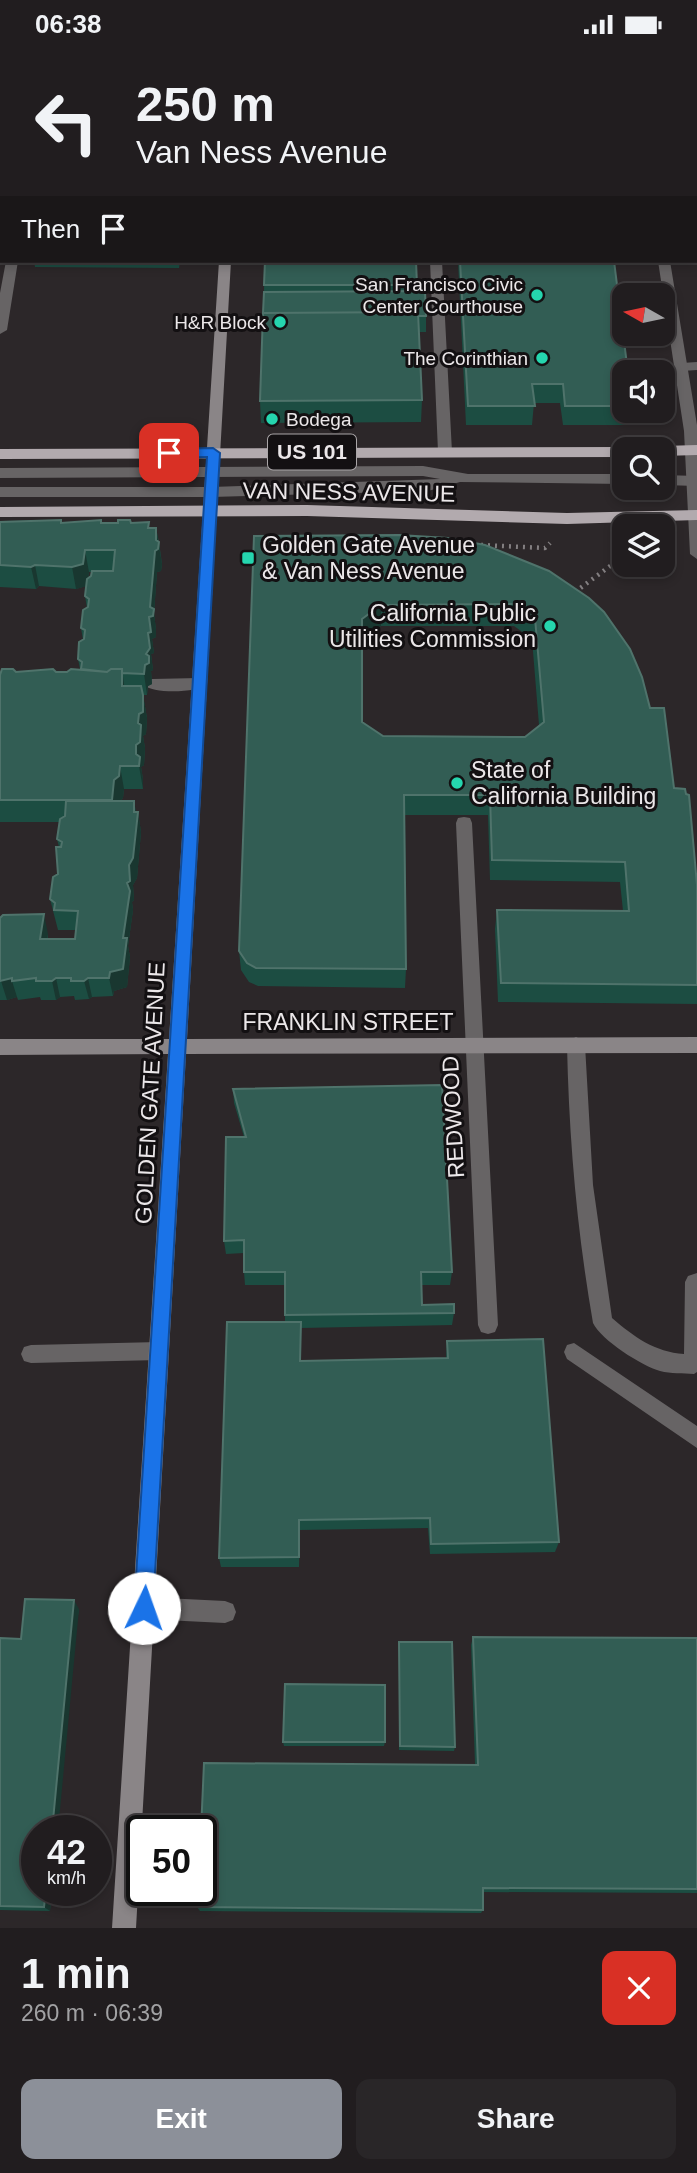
<!DOCTYPE html>
<meta charset="utf-8">
<style>
:root{--surface:#211d1f;--page:#292628;--text:#f1f3f6;--muted:#a2a2a4;--line:#3e3b3d;--accent:#8c9099}
body{margin:0;font-family:Helvetica,sans-serif;background:var(--page);color:var(--text);height:100vh;display:flex;flex-direction:column;font-size:26px;white-space:nowrap}
*{box-sizing:border-box;margin:0}
p{font-size:23px;color:var(--muted)}
.icon{flex:none;width:38px;height:38px;fill:none;stroke:currentColor;stroke-width:2;stroke-linecap:round;stroke-linejoin:round}
.map{position:relative;height:1879px;overflow:hidden}
.side{display:flex;flex-direction:column;background:var(--surface);flex:1}
.side>*{flex:none}
.banner{position:absolute;left:0px;top:0px;width:698px;height:214px;box-shadow:0 4px 10px #0003,0 0 0 2px var(--line);background:#211d1f;color:var(--text);overflow:hidden}
.needle{width:46px;rotate:279deg}
.tools{position:absolute;left:612px;top:234px;display:grid;gap:14px}
.tools a{display:grid;place-items:center;width:63px;height:63px;border-radius:14px;background:var(--surface);box-shadow:0 4px 10px #0003,0 0 0 2px var(--line);font-size:35px}
.speed{position:absolute;left:21px;top:1766px;display:flex;gap:14px;font-size:35px;font-weight:700;text-align:center}
.speed>*{display:grid;place-content:center;width:91px;height:91px;border-radius:50%;background:var(--surface);box-shadow:0 4px 10px #0003,0 0 0 2px var(--line);line-height:1}
.speed small{font-size:18px;font-weight:400}
.speed .limit{border:4px solid #111;border-radius:10px;background:#fff;color:#111}
.pin{position:absolute;display:grid;place-items:center;width:60px;height:60px;color:#fff;margin:-30px;border-radius:14px;box-shadow:0 4px 10px #0006}
.me{position:absolute;width:77px;margin:-38px;rotate:3deg;stroke-linejoin:round;filter:drop-shadow(0 0 5px #0008)}
.turn{display:flex;align-items:center;gap:24px;height:147px;padding:0 21px;font-size:32px}
.turn .icon{width:91px;height:91px;stroke-width:2.5}
.turn b{display:block;font-size:49px;line-height:60px}
.then{display:flex;align-items:center;height:66px;padding:0 21px;background:#0003;gap:14px;font-size:26px}
.round{display:grid;place-items:center;flex:none;width:74px;height:74px;border-radius:14px;background:var(--page)}
.head{display:flex;align-items:center;justify-content:space-between;height:119px;padding:0 21px}
h1{font-size:42px;font-weight:700;line-height:52px}
.action{display:flex;gap:14px;margin-top:auto;padding:14px 21px}
.action a{flex:1;height:80px;border-radius:14px;background:var(--accent);color:#fff;font-size:28px;font-weight:700;line-height:80px;text-align:center}
.action a+a{background:var(--page);color:var(--text)}
.status{display:flex;justify-content:space-between;align-items:center;height:49px;padding:0 35px;background:var(--surface);direction:ltr}
.status svg{height:19px;fill:currentColor}
.map>svg:first-child{display:block}
.lines{fill:none;stroke-linecap:round;stroke-linejoin:round}
.path{stroke:#837f81;stroke-width:4.5;stroke-dasharray:2 5;stroke-linecap:butt}
.service{fill:#676465;fill-rule:evenodd}
.minor{fill:#676465;fill-rule:evenodd}
.tertiary{fill:#676465;fill-rule:evenodd}
.secondary{fill:#8a8587;fill-rule:evenodd}
.trunk{fill:#b2aaae;fill-rule:evenodd}
.wall{fill:#1c4d42;fill-rule:evenodd}
.shaded-wall{fill:#193730}
.building{fill:#325d54;stroke:#4f736b;stroke-width:2;fill-rule:evenodd}
.route{fill:#1a73e8;stroke:#114b97;stroke-width:2}
.poi-dot{fill:#25d5ae;stroke:#131012;stroke-width:2.5}
.labels{text-anchor:middle;stroke-width:6;stroke-linejoin:round;paint-order:stroke}
.far-poi-label{font-size:19px;fill:#ebe7e9;stroke:#131012;text-anchor:end}
.shield{fill:#131012;stroke:#aaa6a8;stroke-width:2}
.shield-label{font-size:21px;font-weight:bold;fill:#ebe7e9}
.street-label{font-size:23px;fill:#ebe7e9;stroke:#131012}
.poi-label{font-size:23px;fill:#ebe7e9;stroke:#131012;text-anchor:start}
</style>
<div class="status"><b>06:38</b><svg viewBox="0 0 49 12"><path d="M0 12V9h3v3zM5 12V6h3v6zM10 12V3h3v9zM15 12V0h3v12zM26 1h20v11H26zM47 4h2v5h-2z"/></svg></div>
<div class="map">
<svg width="697" height="1879" viewBox="0 0 697 1879">
<rect width="100%" height="100%" fill="#2c2729"/>
<g class="lines">
<path class="path" d="M481,496L545,499L550,494
M575,543L625,506"/>
<path class="service" d="M84,0H96V2H84Z
M696,131H697V139H696Z
M0,153H2V161H0Z
M697,313V321L682,322L675,318L682,314Z
M423,417L468,425H625V435L460,433L428,442L211,448H0V438H211L440,430L423,427L0,429V419Z
M663,426L697,427V437L663,436Z
M199,629L207,635C199,644 152,645 144,636L152,630Z
M464,768L470,769L472,774L498,1276L495,1283L488,1285L481,1283L478,1276L456,774L458,769Z
M576,988L582,991L585,996L593,1136L612,1269C634,1288 655,1303 684,1305L685,1233L688,1227L697,1224V1323L694,1325C683,1324 671,1325 660,1322C642,1317 601,1291 593,1274C577,1182 569,1090 567,996L570,991Z
M159,1293L166,1295L169,1302L166,1309L159,1311L31,1314L24,1312L21,1305L24,1298L31,1296Z
M574,1294L697,1377V1399L567,1310L564,1303L567,1296Z
M144,1548L225,1552L233,1555L236,1563L233,1571L225,1574L144,1570L136,1567L133,1559L136,1551Z"/>
<path class="minor" d="M6,212H18L7,281L0,285V244Z
M430,212H442L452,403L445,408L438,403Z"/>
<path class="tertiary" d="M625,0H637L638,2H626Z
M0,56H2V64H0Z
M658,212H670L697,376V510L690,505L684,382Z"/>
<path class="secondary" d="M232,0H244V2H232Z
M696,52H697V60H696Z
M219,212H231L187,990L697,988V1004L186,1005L136,1879H112L168,1005L0,1006V990H169Z"/>
<path class="trunk" d="M697,396V406L663,407V401H656L663,397Z
M625,398L631,401H625V408L0,410V400Z
M307,456L567,464L697,461V471L567,475L307,467L0,468V458Z"/>
</g>
<path class="wall" d="M0,0H81L80,2H2V30H0Z
M276,0H567V2H276Z
M34,212H180L179,219L35,218Z
M265,212L417,236V242L426,267V283H419L422,351L421,373L261,374L260,352Z
M458,212H614L625,324V362H632L630,376H563L560,354H534L532,376H466Z
M61,471L62,473L131,474L149,479H156L159,493L162,515L161,522L157,523L154,564L156,581V588L152,590L154,604L151,605L153,621L151,622L152,635L148,637L147,646H143L147,669L146,685L143,687L145,699L144,716L141,718L143,730V740H124L123,749L120,752H134L136,763H138L141,783L137,829L133,836L134,851L132,853L133,861L128,897L130,908L127,938L114,942L113,947L92,948L89,950L75,951L74,947L60,948L56,951H41L40,948L18,951L17,948L7,951H0V869L48,885V890H75L76,881H58L50,850L58,825L59,798L57,790L59,773H0V626L16,623H67L80,620L78,610L83,591L81,579L87,559L85,547L86,537L76,540L39,537L36,540L0,538V472ZM89,523H92L91,527L88,529Z
M254,487L448,489L650,659L674,739L697,836V955L498,953L495,880L497,861L623,862L620,833L490,831L488,766H405L406,920L405,939L258,937L249,933L241,921L239,902ZM381,577H514L532,590L539,676L525,688L383,687L362,673V591Z
M233,1040L452,1223L450,1236H421L422,1256L454,1264L452,1276L301,1279V1312L446,1309L447,1292L559,1493L555,1503L430,1505L428,1479L300,1481L299,1518H221L219,1509L285,1273V1236H245L244,1223V1204L226,1205L224,1192L244,1088L234,1054Z
M79,1560L37,1841H52L50,1862L0,1861V1589L21,1590Z
M473,1588L697,1589V1844L483,1843V1861L481,1864L200,1862L197,1858L475,1716L471,1596Z
M399,1593L455,1698L454,1702L399,1701Z
M283,1693H385L384,1697H284Z"/>
<path class="shaded-wall" d="M2,109V141L0,149V119Z
M156,479L162,515L161,522L157,523L154,564L156,581V588L152,590L154,604L151,605L153,621L151,622L152,635L148,637L147,646L144,625Z
M85,501L89,523L87,537L76,540L72,518Z
M35,516L39,537L36,540L31,518Z
M381,556V577L362,591V570Z
M122,620L125,643L122,637Z
M143,646L147,669L146,685L143,687L145,699L144,716L141,718L143,730V740L139,717L136,705L139,665Z
M120,717L124,740L123,749L118,754L116,773L112,751L114,731Z
M134,752L137,770L138,763L141,783L137,829L133,836L134,851L132,853L133,861L128,897L130,908L127,938L114,942L113,947L109,929L110,923L123,889Z
M44,865L48,885L45,909L40,890Z
M12,929V932L17,948L7,951L1,932Z
M56,929L60,948L56,951L52,932Z
M88,929L92,948L89,950L84,932Z
M74,1551L79,1560L58,1782H52Z
M46,1841H52L50,1862L44,1858Z"/>
<path class="building" d="M0,0H74L73,2H2V5H0Z
M303,0H339V2H302Z
M385,0H424V2H385Z
M505,0H567V1H505Z
M0,68H2V109L0,119Z
M265,212H416L417,236H264Z
M460,212H614L628,324H625V357H565L563,335H532L535,357H468Z
M425,242L426,267H418V263L263,264L264,243Z
M418,263L422,351L260,352L263,264Z
M61,471V474L101,471V474H118V471H130L131,474L149,473L148,479H156V491L159,493L158,500L155,502L150,558L154,560L153,567L149,568L151,583L148,584L150,599L146,605L149,607V614L145,616L144,625L122,624V620H111L107,623L81,620L82,613L78,610L79,593L84,590L85,581L81,579L83,561L88,558L89,550L85,547L87,530L91,527L92,522H113L115,501H85L83,515L72,518L35,516L31,518L0,516V473Z
M399,486L448,489L485,496L549,522L589,549L604,563L630,600L642,628L650,659H664L674,739L685,740L686,745L689,746L697,836V936L501,934L497,861L629,862L625,813L492,811L490,746H404L406,920L256,919L247,914L239,902L254,487ZM516,555L535,569L544,673L525,688L383,687L362,673V570L381,556Z
M2,620H13L16,623L53,620L56,623H67L71,620L107,623L111,620H122V637H141L143,646V663L139,665L138,674L141,676L140,693L136,696V705L140,708L139,717H120L119,727L114,731L112,751H0V626Z
M66,752H134V763H138L133,809L129,816L130,832L127,834L130,842L123,889H127L123,920L110,923L109,929H88L84,932H71V929H56L52,932H36V929L12,932V929L0,932V869L3,866L44,865L40,890H75L78,862L54,861L55,854L50,850L53,828L58,825L56,798H61L62,793L57,790L60,770L65,767Z
M442,1036L452,1223H421L422,1256L454,1255V1264L285,1266V1223H244V1191L224,1192L226,1088H246L233,1040Z
M227,1273H301L300,1312L448,1309L447,1292L543,1290L559,1493L431,1495L430,1469L299,1471V1508L219,1509Z
M25,1550L74,1551L52,1782H37V1841H46L44,1858L0,1857V1589L21,1590Z
M473,1588L697,1589V1840L483,1839V1861L197,1858L198,1841H201V1782L204,1714L478,1716Z
M399,1593H452L455,1698L400,1697Z
M285,1635L385,1636V1693H283Z"/>
<path class="route" d="M213,399L220,404L153,1559L151,1566L144,1569L137,1566L134,1559L207,408L169,409L163,404L169,400Z"/>
<g class="poi-dot">
<circle cx="537" cy="246" r="7"/>
<circle cx="280" cy="273" r="7"/>
<circle cx="542" cy="309" r="7"/>
<circle cx="272" cy="370" r="7"/>
<rect x="241" y="502" width="14" height="14" rx="3.5"/>
<circle cx="550" cy="577" r="7"/>
<circle cx="457" cy="734" r="7"/>
</g>
<g class="labels">
<g class="far-poi-label">
<text x="523" y="242">San Francisco Civic<tspan x="523" dy="22">Center Courthouse</tspan></text>
<text x="266" y="280">H&amp;R Block</text>
<text x="528" y="316">The Corinthian</text>
<text x="286" y="377" text-anchor="start">Bodega</text>
</g>
<rect class="shield" x="268" y="385.5" width="88" height="35" rx="5"/>
<g class="shield-label">
<text x="312" y="410">US 101</text>
</g>
<g class="street-label">
<text transform="translate(349 443) rotate(1)" y="8">VAN NESS AVENUE</text>
<text x="348" y="981">FRANKLIN STREET</text>
<text transform="translate(150 1044) rotate(-87)" y="8">GOLDEN GATE AVENUE</text>
<text transform="translate(453 1068) rotate(-93)" y="8">REDWOOD</text>
</g>
<g class="poi-label">
<text x="262" y="504">Golden Gate Avenue<tspan x="262" dy="26">&amp; Van Ness Avenue</tspan></text>
<text x="536" y="572" text-anchor="end">California Public<tspan x="536" dy="26">Utilities Commission</tspan></text>
<text x="471" y="729">State of<tspan x="471" dy="26">California Building</tspan></text>
</g>
</g>
</svg>
<div class="tools">
<a><svg class="needle" viewBox="-14 -14 28 28"><path d="M0-13l5 13h-10z" fill="#e53935"/><path d="M0 13l5-13h-10z" fill="#a2a2a4"/></svg></a>
<a><svg class="icon" aria-label="sound" viewBox="0 0 24 24"><path d="M4 9h4l5-4v14l-5-4H4zM17 9q2 3 0 6"/></svg></a>
<a><svg class="icon" aria-label="search" viewBox="0 0 24 24"><circle cx="10" cy="10" r="6"/><path d="M15 15l6 6"/></svg></a>
<a><svg class="icon" aria-label="layers" viewBox="0 0 24 24"><path d="M12 4l9 5-9 5-9-5zM3 14l9 5 9-5"/></svg></a>
</div>
<div class="speed"><div>42<small>km/h</small></div><div class="limit">50</div></div>
<div class="pin" style="left:169px;top:404px;background:#d93025"><svg class="icon" aria-label="arrive" viewBox="0 0 24 24"><path d="M6 21V4h12l-3 4 3 4H6"/></svg></div>
<svg class="me" style="left:144px;top:1559px" viewBox="-20 -20 40 40"><circle r="19" fill="#fff"/><path d="M0-13L10 11 0 6-10 11z" fill="#1a73e8"/></svg>
<div class="banner">
<div class="turn"><svg class="icon" aria-label="left" viewBox="0 0 24 24"><path d="M17 20v-9H6M10 6l-5 5 5 5"/></svg><div><b>250 m</b>Van Ness Avenue</div></div>
<div class="then">Then<svg class="icon" aria-label="arrive" viewBox="0 0 24 24"><path d="M6 21V4h12l-3 4 3 4H6"/></svg></div>
</div>
</div>
<section class="side">
<div class="head"><div><h1>1 min</h1><p>260 m · 06:39</p></div><a class="round" style="background:#d93025;color:#fff"><svg class="icon" aria-label="close" viewBox="0 0 24 24"><path d="M6 6l12 12M18 6L6 18"/></svg></a></div>
<div class="action"><a>Exit</a><a>Share</a></div>
</section>
